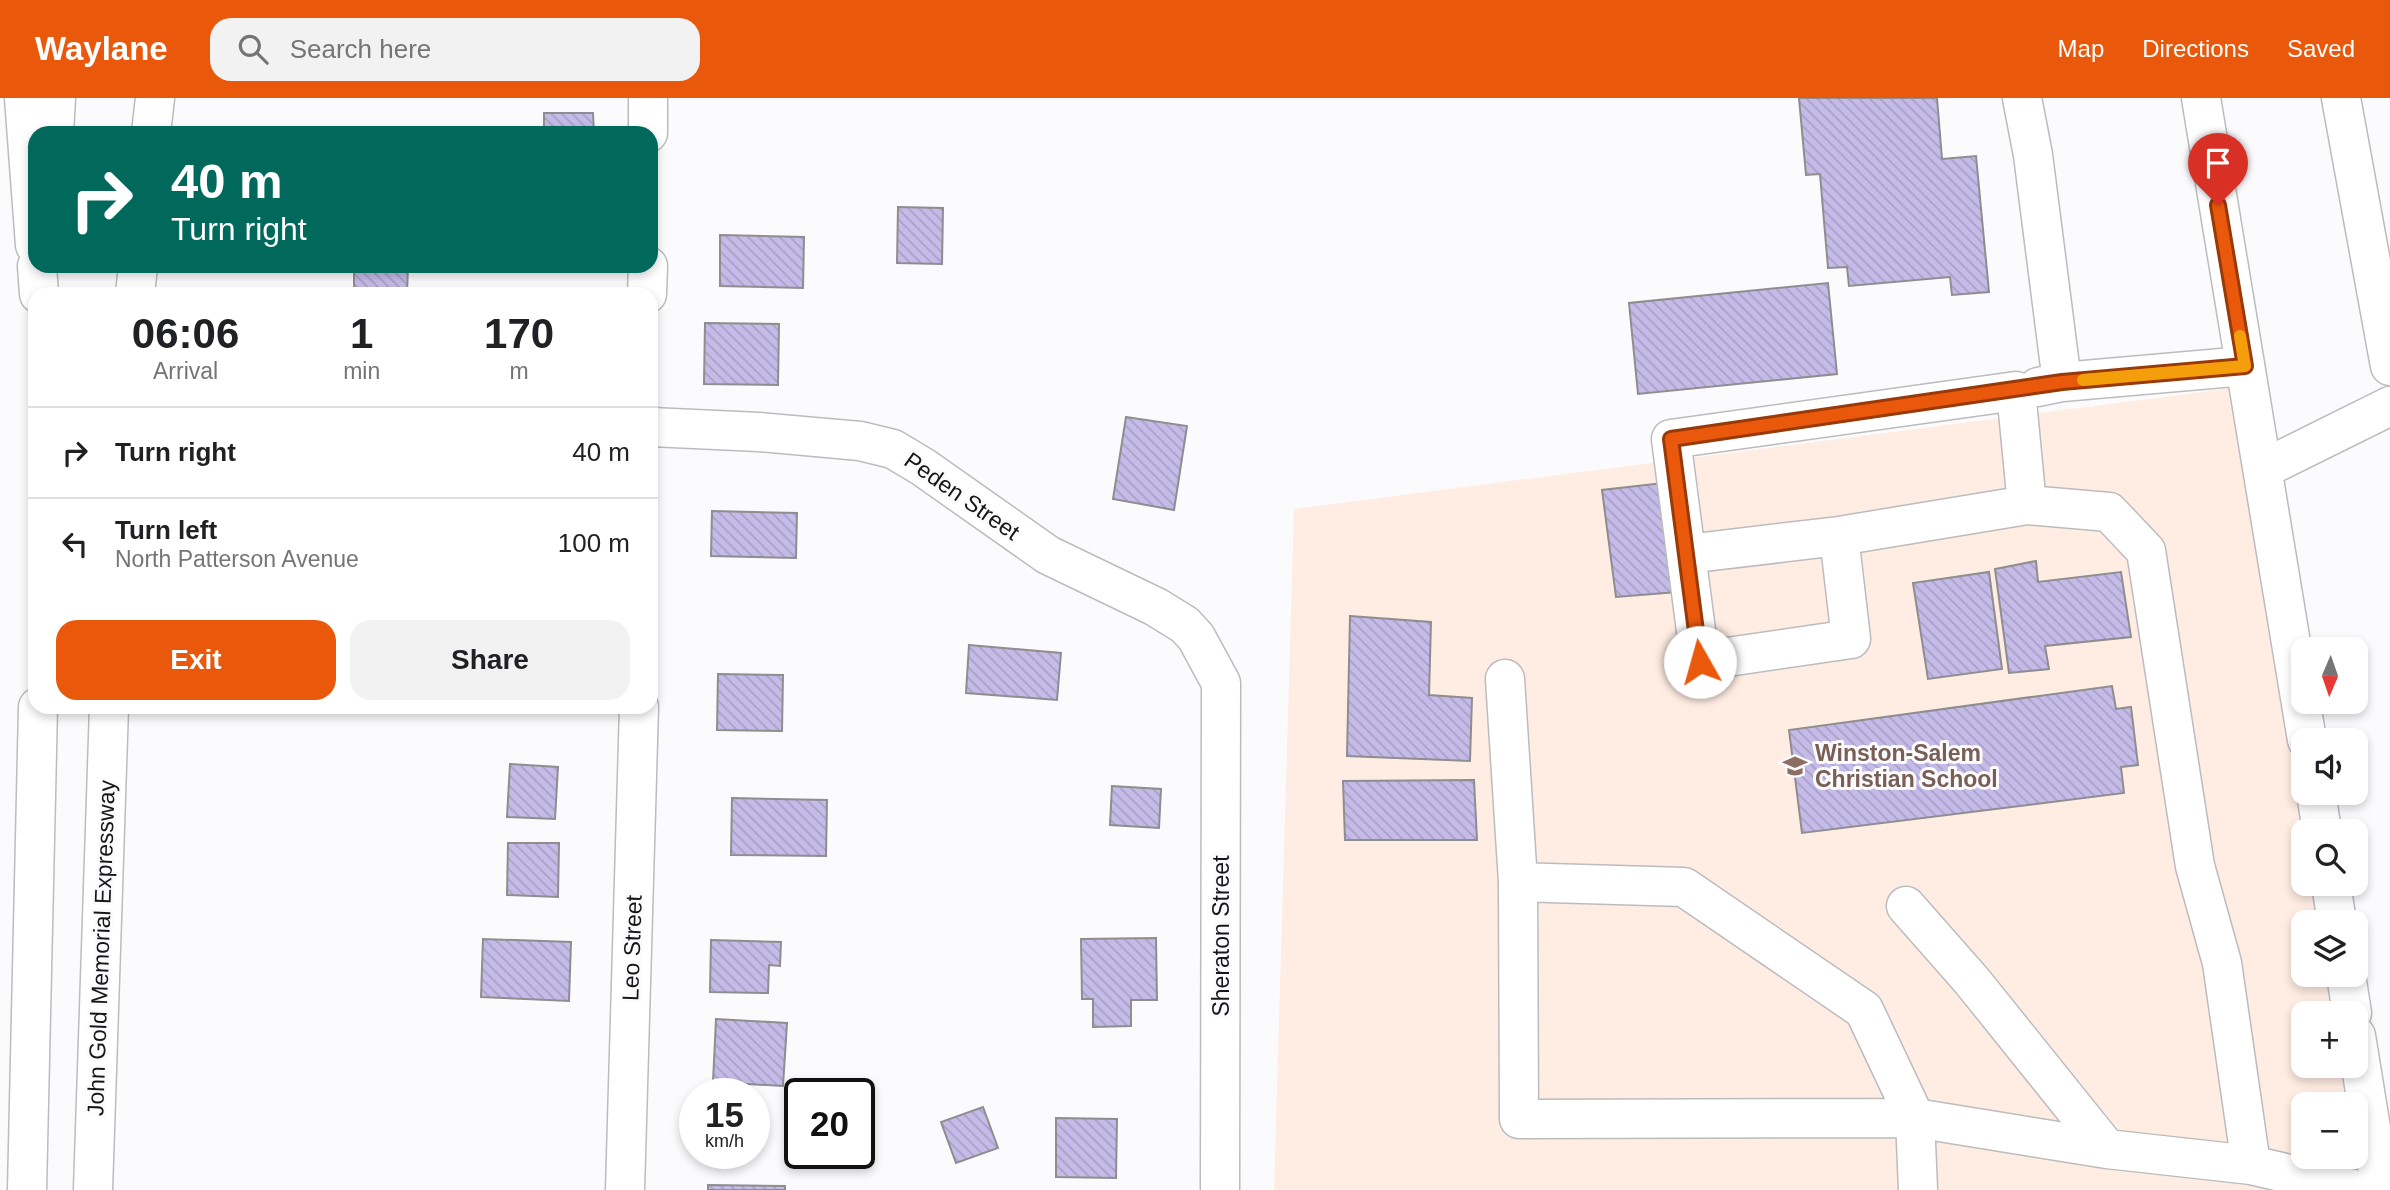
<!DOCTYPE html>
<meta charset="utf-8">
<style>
:root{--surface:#fff;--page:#f2f2f2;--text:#202124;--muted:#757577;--line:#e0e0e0;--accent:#ea580c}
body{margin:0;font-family:Helvetica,sans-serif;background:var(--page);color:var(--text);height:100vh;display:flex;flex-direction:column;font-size:26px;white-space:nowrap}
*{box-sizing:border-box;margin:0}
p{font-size:23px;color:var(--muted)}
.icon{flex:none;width:38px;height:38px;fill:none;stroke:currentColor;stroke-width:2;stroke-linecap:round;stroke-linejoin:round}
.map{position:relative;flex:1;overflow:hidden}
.drawer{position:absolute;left:28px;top:189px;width:630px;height:427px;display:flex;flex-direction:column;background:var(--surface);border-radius:21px;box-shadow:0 4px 10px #0003}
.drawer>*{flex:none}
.hud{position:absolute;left:28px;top:28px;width:630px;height:147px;border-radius:21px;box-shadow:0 4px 10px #0003;background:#00695c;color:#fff;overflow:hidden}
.needle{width:46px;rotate:182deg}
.fabs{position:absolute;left:2291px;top:539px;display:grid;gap:14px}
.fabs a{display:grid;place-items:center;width:77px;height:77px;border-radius:14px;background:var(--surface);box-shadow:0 4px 10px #0003;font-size:35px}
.speed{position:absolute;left:679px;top:980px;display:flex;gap:14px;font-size:35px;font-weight:700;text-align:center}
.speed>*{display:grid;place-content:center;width:91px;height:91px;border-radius:50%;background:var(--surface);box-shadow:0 4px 10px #0003;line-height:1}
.speed small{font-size:18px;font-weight:400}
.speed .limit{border:4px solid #111;border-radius:10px;background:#fff;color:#111}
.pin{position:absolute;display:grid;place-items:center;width:60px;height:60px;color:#fff;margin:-72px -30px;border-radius:50% 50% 50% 0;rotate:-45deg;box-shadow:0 0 7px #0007}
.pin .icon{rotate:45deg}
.me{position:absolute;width:77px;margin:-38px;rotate:353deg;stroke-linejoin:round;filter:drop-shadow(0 0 5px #0008)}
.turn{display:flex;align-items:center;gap:24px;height:147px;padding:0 28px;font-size:32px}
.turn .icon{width:91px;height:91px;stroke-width:2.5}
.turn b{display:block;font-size:49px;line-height:60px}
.eta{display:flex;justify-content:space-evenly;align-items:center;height:119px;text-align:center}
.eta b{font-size:42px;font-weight:600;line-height:49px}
.cta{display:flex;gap:14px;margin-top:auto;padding:14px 28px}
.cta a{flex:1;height:80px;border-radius:21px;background:var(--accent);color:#fff;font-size:28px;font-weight:600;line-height:80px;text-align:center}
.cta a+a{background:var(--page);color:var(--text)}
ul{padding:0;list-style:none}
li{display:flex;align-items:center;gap:21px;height:91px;padding:0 28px;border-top:2px solid var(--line)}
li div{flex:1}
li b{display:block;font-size:26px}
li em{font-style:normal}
header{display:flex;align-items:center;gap:42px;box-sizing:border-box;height:98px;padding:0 35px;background:var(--accent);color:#fff}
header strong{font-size:33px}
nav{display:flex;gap:38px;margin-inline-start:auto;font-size:24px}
.search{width:490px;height:63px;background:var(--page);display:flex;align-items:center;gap:18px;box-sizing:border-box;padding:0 24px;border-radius:21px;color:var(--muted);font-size:26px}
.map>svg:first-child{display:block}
.education{fill:#ffede3;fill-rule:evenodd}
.building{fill:url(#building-back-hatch);stroke:#8e8d8f;stroke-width:2}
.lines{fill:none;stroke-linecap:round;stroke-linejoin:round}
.minor-casing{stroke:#bcbcbe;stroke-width:41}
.major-casing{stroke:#bcbcbe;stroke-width:41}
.highway-casing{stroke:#bcbcbe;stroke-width:41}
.minor{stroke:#fff;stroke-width:38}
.major{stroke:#fff;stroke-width:38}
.highway{stroke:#fff;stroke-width:38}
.route-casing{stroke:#983908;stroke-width:18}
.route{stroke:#ea580c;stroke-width:12}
.slow{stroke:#f59e0b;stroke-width:12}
.labels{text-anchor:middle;stroke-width:6;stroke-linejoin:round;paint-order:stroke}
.street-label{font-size:23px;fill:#161616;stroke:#fbfbfd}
.education-label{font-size:23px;font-weight:bold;fill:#785e54;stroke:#fbfbfd;text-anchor:start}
</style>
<header>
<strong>Waylane</strong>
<div class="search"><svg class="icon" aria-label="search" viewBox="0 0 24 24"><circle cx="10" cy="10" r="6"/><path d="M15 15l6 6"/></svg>Search here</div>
<nav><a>Map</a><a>Directions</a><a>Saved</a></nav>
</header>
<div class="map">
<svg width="2390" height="1092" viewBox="0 0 2390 1092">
<defs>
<pattern id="building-back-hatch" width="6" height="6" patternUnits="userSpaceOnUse" patternTransform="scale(1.75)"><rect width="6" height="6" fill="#c5bbe8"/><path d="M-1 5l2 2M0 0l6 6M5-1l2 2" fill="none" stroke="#a8a0c6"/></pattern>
</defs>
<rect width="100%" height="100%" fill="#fbfbfd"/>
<path class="education" d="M2249,288L2303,642V786H2331L2337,824H2303V877H2346L2352,915H2303V968H2356L2381,1092H1274L1294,411ZM2303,1006H2356V1059H2303Z"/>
<path class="building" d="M1799,0H1937L1942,61L1976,58L1989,194L1952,197L1950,179L1849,188L1847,169L1828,170L1820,76L1806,77Z
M544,15H593L594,35H544Z
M898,109L943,110L942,166L897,165Z
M720,137L804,139L803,190L720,188Z
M354,169H408L407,196H354Z
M1828,185L1837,276L1638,296L1629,205Z
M705,225L779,226L778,287L704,286Z
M1126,319L1187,328L1174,412L1113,401Z
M1663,385L1677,494L1616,499L1602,392Z
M712,413L797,415L796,460L711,458Z
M2036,463L2038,484L2121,474L2131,539L2045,548L2049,571L2009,575L1995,471Z
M1989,474L2002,571L1928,581L1913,485Z
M1350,518L1431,524L1429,597L1472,600L1470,663L1347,658Z
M969,547L1061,555L1057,602L966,595Z
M718,576L783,577L782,633L717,632Z
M2112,588L2116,611L2131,609L2138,667L2121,669L2124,695L1802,735L1789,632Z
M482,609H563V615L482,612Z
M510,666L558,669L555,721L507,719Z
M1474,682L1477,742H1345L1343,683Z
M1112,688L1161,691L1159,730L1110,727Z
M732,700L827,702L826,758L731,757Z
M508,745H559L558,799L507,797Z
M1156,840L1157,902H1131V928L1093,929V901H1082L1081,841Z
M483,841L571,844L569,903L481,899Z
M711,842L781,844L780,868L769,867L768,895L710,894Z
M716,921L787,925L783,988L713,984Z
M983,1009L998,1050L956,1065L941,1024Z
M1056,1020L1117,1021L1116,1080L1056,1079Z
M708,1087L785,1088V1092H708Z"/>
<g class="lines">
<g class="minor-casing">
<path id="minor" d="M2022,0L2033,57L2062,284
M2341,0L2390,268
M648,35V0
M647,196L648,168
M2038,289L2062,284L2245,268
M651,329L759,334L860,343L893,351L923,369L1048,457L1156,509L1185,527L1196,539L1221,585L1220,1092
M2263,371L2390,308
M1839,438L1851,541L1700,563L1671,341L2016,293L2027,407
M1687,456L1839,438L2027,407L2109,414L2146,453L2195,768L2222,865L2251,1067
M1505,581L1518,784
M1518,784L1684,789L1864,912L1915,1020L1519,1021Z
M1906,808L1972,883L2107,1051
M625,1092L639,609
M1918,1092L1915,1020L2107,1051L2251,1067L2358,1092"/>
</g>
<g class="major-casing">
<path id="major" d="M2201,0L2307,642
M2316,695L2322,733
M2331,786L2337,824
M2346,877L2352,915
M2356,938L2381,1092"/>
</g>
<g class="highway-casing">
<path id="highway" d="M24,0L35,147
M54,35L56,0
M151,35L155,0
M37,168L39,196
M135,196L138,168
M27,1092L38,609
M93,1092L109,609"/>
</g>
<use href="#minor" class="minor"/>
<use href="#major" class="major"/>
<use href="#highway" class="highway"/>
</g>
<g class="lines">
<g class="route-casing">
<path id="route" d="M1700,564L1671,341L2062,284L2245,268L2218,107"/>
</g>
<use href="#route" class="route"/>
<path class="slow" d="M2083,282L2245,268L2240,238"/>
</g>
<defs>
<g id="school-bare" transform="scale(1.89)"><path d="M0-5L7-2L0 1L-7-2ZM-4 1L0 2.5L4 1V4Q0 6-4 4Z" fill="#8d6e63" stroke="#fbfbfd" stroke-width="2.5" paint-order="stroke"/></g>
</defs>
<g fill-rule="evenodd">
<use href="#school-bare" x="1795" y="668"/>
</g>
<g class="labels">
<g class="street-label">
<text transform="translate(962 398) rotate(35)" y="8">Peden Street</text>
<text transform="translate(1221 838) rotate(-90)" y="8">Sheraton Street</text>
<text transform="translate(101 850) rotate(-88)" y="8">John Gold Memorial Expressway</text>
<text transform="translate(632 850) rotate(-88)" y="8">Leo Street</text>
</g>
<g class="education-label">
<text x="1815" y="663">Winston-Salem<tspan x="1815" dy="26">Christian School</tspan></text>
</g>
</g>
</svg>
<div class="fabs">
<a><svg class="needle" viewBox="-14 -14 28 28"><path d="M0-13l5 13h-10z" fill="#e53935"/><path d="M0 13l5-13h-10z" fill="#757577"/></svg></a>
<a><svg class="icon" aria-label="sound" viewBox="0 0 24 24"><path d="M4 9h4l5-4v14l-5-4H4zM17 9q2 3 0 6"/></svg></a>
<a><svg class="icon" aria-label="search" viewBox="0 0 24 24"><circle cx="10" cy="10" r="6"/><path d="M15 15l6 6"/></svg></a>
<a><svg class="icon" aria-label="layers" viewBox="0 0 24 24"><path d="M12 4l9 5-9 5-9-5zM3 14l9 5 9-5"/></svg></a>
<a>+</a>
<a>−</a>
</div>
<div class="speed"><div>15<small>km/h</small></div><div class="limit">20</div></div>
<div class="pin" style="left:2218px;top:107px;background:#d93025"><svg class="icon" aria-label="arrive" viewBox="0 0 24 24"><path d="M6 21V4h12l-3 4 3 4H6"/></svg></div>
<svg class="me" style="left:1700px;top:564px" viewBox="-20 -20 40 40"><circle r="19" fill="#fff"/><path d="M0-13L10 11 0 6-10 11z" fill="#ea580c"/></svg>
<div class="hud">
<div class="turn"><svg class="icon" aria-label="right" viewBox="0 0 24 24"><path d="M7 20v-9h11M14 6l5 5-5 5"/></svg><div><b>40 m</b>Turn right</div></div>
</div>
<section class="drawer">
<div class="eta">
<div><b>06:06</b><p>Arrival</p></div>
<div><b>1</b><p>min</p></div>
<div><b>170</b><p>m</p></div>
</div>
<ul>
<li><svg class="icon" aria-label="right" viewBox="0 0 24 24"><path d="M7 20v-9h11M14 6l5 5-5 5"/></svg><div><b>Turn right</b></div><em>40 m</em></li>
<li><svg class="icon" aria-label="left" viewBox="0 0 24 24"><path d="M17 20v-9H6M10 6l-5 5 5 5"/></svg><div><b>Turn left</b><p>North Patterson Avenue</p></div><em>100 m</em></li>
</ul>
<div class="cta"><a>Exit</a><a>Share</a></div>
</section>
</div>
